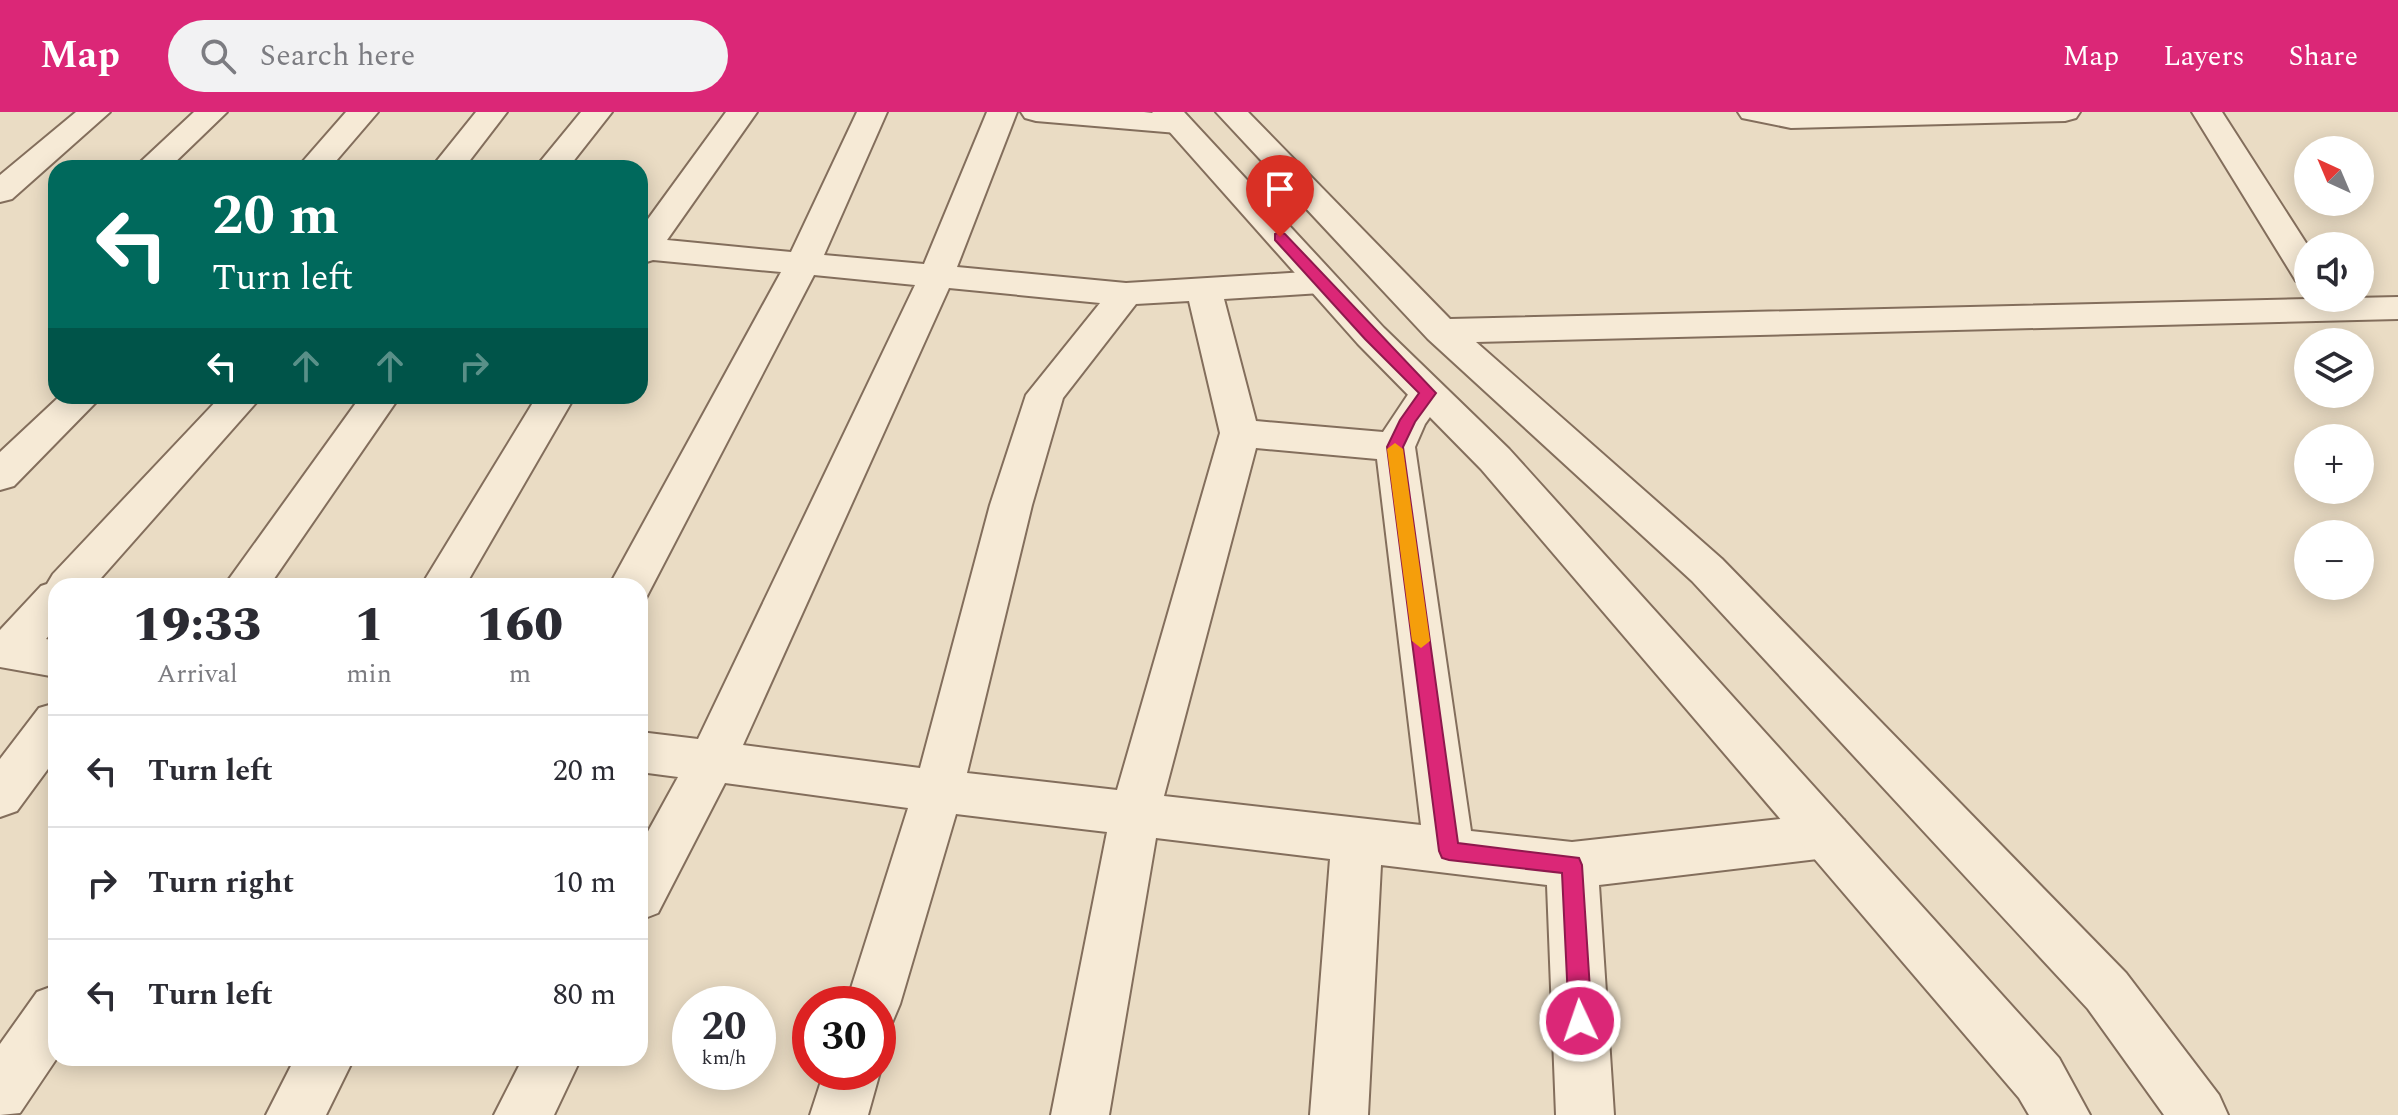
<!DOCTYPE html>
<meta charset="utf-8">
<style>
:root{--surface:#fff;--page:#f2f2f3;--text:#2b2b33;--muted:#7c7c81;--line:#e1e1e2;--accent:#db2777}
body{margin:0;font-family:Spectral,serif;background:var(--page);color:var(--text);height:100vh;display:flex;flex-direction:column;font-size:30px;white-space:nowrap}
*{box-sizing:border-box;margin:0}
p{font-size:26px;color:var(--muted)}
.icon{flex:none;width:44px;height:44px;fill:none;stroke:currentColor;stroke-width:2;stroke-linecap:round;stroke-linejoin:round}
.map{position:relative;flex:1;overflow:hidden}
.panel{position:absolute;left:48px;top:466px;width:600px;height:488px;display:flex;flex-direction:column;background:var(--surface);border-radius:24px;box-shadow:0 4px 20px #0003}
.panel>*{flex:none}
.hud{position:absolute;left:48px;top:48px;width:600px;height:244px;border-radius:24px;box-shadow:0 4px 20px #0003;background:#00695c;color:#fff;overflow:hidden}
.needle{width:52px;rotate:316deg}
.tools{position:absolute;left:2294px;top:24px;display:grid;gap:16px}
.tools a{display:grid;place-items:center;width:80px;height:80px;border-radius:50%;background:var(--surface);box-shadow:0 4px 20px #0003;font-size:40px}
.speed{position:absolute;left:672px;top:874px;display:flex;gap:16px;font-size:40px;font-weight:700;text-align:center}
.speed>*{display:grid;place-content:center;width:104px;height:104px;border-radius:50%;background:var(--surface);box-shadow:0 4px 20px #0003;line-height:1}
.speed small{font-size:20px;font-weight:400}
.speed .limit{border:12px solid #d22;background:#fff;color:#111}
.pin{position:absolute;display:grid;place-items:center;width:68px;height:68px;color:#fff;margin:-82px -34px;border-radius:50% 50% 50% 0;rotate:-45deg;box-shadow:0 0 8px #0007}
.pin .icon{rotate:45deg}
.me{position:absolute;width:88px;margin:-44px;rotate:357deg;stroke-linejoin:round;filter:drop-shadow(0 0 6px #0008)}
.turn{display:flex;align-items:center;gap:28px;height:168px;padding:0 32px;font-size:36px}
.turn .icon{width:104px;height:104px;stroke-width:2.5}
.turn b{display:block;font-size:56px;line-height:68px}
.lanes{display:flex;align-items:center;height:76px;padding:0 32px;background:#0003;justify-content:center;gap:40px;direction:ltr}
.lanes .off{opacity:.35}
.eta{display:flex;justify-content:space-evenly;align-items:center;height:136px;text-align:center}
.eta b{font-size:48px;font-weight:800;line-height:56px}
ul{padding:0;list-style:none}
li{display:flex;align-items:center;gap:24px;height:112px;padding:0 32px;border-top:2px solid var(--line)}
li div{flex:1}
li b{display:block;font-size:30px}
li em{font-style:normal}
header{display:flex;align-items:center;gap:48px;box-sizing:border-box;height:112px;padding:0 40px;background:var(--accent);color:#fff}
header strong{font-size:38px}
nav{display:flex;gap:44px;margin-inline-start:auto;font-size:28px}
.search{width:560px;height:72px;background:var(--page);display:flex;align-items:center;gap:20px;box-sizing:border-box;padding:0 28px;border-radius:44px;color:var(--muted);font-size:30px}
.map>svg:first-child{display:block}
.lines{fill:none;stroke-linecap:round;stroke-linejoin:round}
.minor-casing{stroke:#836e5c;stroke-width:4}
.tertiary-casing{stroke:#836e5c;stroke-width:4}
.minor{fill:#f6ead6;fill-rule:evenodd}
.tertiary{fill:#f6ead6;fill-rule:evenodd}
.route{fill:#db2777;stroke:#8e194d;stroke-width:2}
.slow{fill:#f59e0b}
</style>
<header>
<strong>Map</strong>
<div class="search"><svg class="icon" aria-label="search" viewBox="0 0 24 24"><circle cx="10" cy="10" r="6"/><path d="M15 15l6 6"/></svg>Search here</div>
<nav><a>Map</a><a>Layers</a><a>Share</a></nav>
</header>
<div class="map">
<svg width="2398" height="1003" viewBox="0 0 2398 1003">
<rect width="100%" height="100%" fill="#eadcc4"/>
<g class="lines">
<g class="minor-casing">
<path id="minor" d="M76,0H110L12,87L0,90V63Z
M194,0H227L169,56H134Z
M346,0H378L330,56H297Z
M476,0H507L464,56H431Z
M581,0H612L568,56H535Z
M726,0H757L667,128L791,140L857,0H887L824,143L924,152L987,0H1017L957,155L1126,171L1321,159L1333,162L1339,170L1333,178L1321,181L1224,187L1256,309L1383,320L1415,272L1428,268L1441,272L1447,281L1425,312L1415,335L1471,719L1572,730L1826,702L1844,708L1851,724L1844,740L1826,746L1599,773L1614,1003H1556L1547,773L1381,753L1368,1003H1310L1330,747L1156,726L1109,1003H1051L1107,720L956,702L900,892L892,911L878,916V892H846L908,696L725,671L658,801L640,808V734L678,665L640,660V620L698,627L915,173L814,163L646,486L640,488V474H609L781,160L653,148L640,152V118ZM949,176L1100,191L1026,283L990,393L920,656L743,633ZM1189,189L1220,321L1117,678L967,661L1032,393L1063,286L1136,192ZM1256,336L1377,347L1421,713L1164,684Z
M1021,0H1144L1188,5L1192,12L1188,19L1177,21L1036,9L1025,6Z
M1738,0H2080L2076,6L2065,9L1791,16L1742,6Z
M2192,0H2222L2308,134V172L2296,169Z
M60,284H102L14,374L0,378V340Z
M221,284H262L94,474H56V515L46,527L56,529V565L0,555V518L41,474L47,472L53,462Z
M361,284H400L269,474H224Z
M537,284H575L465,474H421Z
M56,591V646L17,699L0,705V647L39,596Z
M56,873L57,946L20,1001L0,1003V932L37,880Z
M295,946H354L326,1003H266Z
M523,946H581L554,1003H494Z
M878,955L880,960L868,1003H810L824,960H878Z"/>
</g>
<g class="tertiary-casing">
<path id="tertiary" d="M1152,0H1184L1384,216L1509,337L2059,946L2090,1003H2029L2019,986L1481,357L1358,232Z
M1216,0H1248L1450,207L2398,185V207L1476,230L1722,447L2126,861L2219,983L2228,1003H2164L2088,897L1692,469L1428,227Z"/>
</g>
<use href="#minor" class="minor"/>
<use href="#tertiary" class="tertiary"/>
</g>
<path class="route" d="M1280,120L1285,122L1436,281L1415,310L1403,335L1458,731L1579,746L1582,753L1592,909L1588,917L1580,920L1572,917L1569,909L1562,761L1449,748L1442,746L1439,739L1387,335L1400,308L1419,281L1365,227L1275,128V122Z"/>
<path class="slow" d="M1395,331L1403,337L1430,529L1421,536L1412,529L1387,337Z"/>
</svg>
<div class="tools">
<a><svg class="needle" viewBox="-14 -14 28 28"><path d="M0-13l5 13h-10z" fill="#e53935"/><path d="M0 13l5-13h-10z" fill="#7c7c81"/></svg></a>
<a><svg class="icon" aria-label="sound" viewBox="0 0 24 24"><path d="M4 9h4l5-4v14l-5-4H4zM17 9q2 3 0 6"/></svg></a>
<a><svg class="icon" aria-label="layers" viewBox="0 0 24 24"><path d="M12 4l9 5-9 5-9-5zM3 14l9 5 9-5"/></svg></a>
<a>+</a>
<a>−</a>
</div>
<div class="speed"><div>20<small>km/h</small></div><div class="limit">30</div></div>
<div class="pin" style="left:1280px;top:125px;background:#d93025"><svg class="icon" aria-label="arrive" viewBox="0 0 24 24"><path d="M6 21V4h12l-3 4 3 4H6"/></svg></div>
<svg class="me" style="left:1580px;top:909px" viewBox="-20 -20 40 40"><circle r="17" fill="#db2777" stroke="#fff" stroke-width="3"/><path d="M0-11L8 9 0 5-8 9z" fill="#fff"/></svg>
<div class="hud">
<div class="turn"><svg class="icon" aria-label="left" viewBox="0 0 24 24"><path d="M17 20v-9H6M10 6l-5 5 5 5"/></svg><div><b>20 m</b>Turn left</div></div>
<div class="lanes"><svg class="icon" aria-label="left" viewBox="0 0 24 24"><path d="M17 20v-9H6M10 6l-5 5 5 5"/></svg><svg class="icon off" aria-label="ahead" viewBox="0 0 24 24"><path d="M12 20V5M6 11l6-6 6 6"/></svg><svg class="icon off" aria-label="ahead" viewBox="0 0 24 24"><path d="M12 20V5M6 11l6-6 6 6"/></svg><svg class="icon off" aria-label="right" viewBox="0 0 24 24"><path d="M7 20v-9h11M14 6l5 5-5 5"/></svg></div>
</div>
<section class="panel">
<div class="eta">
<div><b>19:33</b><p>Arrival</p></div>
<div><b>1</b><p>min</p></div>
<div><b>160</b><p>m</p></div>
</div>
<ul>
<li><svg class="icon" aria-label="left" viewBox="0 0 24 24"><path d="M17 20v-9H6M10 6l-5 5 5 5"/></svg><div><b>Turn left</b></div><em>20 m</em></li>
<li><svg class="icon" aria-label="right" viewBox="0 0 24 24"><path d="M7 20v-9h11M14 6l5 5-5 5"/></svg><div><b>Turn right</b></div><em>10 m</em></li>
<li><svg class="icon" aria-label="left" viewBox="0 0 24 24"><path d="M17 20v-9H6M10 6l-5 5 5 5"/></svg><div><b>Turn left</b></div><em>80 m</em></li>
</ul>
</section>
</div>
